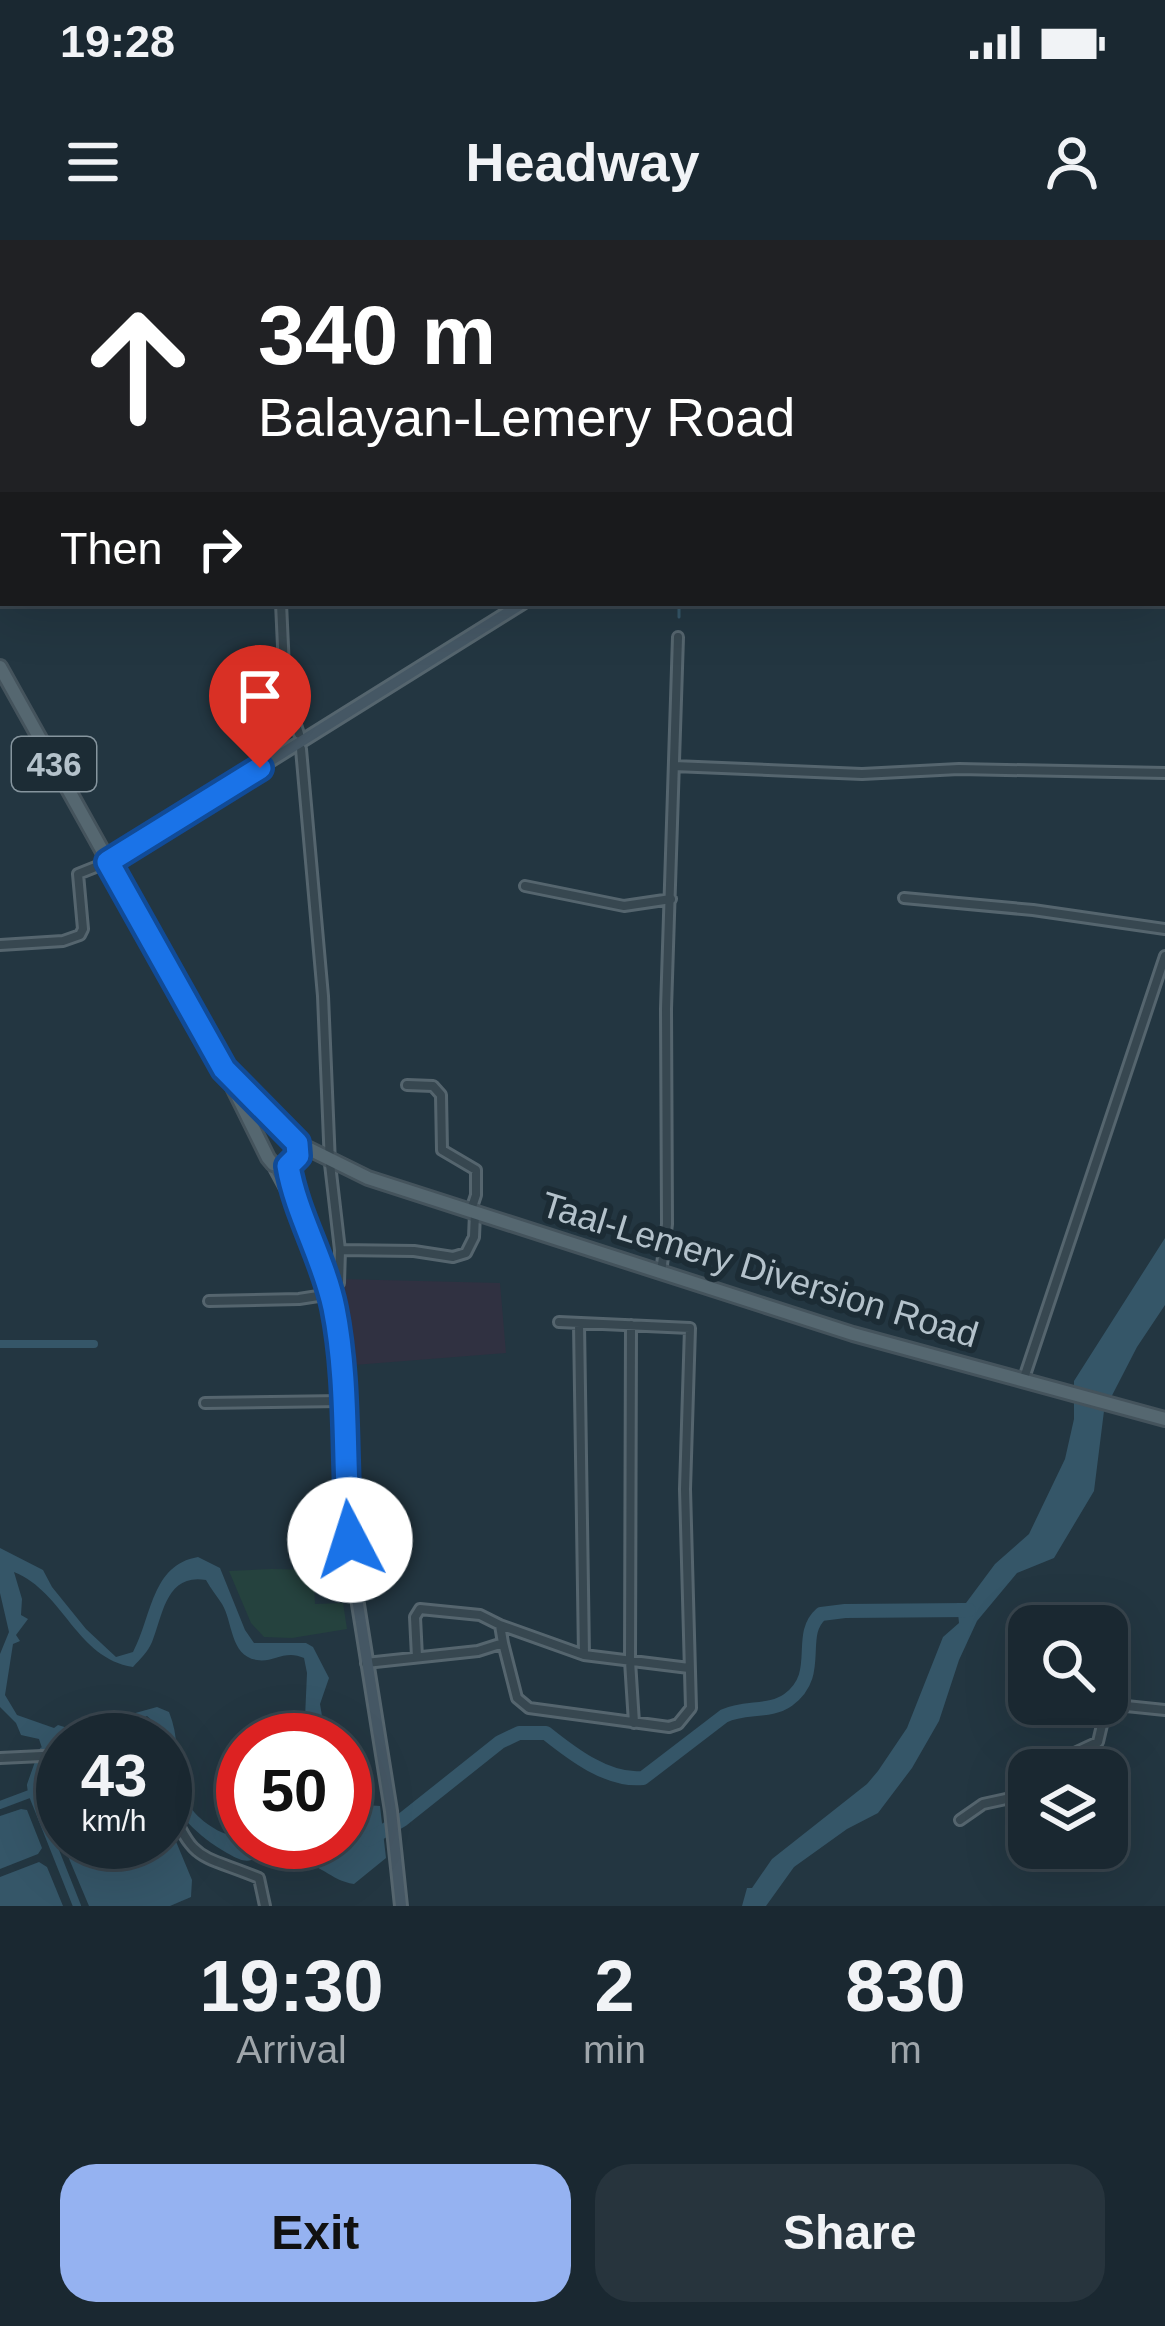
<!DOCTYPE html>
<style>
:root{--surface:#1a2831;--page:#27343d;--text:#f1f3f6;--muted:#9fa6ab;--line:#38444d;--accent:#95b2f1}
body{margin:0;font-family:Arial,sans-serif;background:var(--page);color:var(--text);height:100vh;display:flex;flex-direction:column;font-size:45px;white-space:nowrap}
*{box-sizing:border-box;margin:0}
p{font-size:39px;color:var(--muted)}
.icon{flex:none;width:66px;height:66px;fill:none;stroke:currentColor;stroke-width:2;stroke-linecap:round;stroke-linejoin:round}
.map{position:relative;height:1666px;overflow:hidden}
.drawer{display:flex;flex-direction:column;background:var(--surface);flex:1}
.drawer>*{flex:none}
.banner{position:absolute;left:0px;top:0px;width:1167px;height:366px;box-shadow:0 12px 48px #0002,0 0 0 3px var(--line);background:#202124;color:#fff;overflow:hidden}
.controls{position:absolute;left:1008px;top:1365px;display:grid;gap:24px}
.controls a{display:grid;place-items:center;width:120px;height:120px;border-radius:24px;background:var(--surface);box-shadow:0 12px 48px #0002,0 0 0 3px var(--line);font-size:60px}
.speed{position:absolute;left:36px;top:1473px;display:flex;gap:24px;font-size:60px;font-weight:700;text-align:center}
.speed>*{display:grid;place-content:center;width:156px;height:156px;border-radius:50%;background:var(--surface);box-shadow:0 12px 48px #0002,0 0 0 3px var(--line);line-height:1}
.speed small{font-size:30px;font-weight:400}
.speed .limit{border:18px solid #d22;background:#fff;color:#111}
.pin{position:absolute;display:grid;place-items:center;width:102px;height:102px;color:#fff;margin:-123px -51px;border-radius:50% 50% 50% 0;rotate:-45deg;box-shadow:0 0 12px #0007}
.pin .icon{rotate:45deg}
.me{position:absolute;width:132px;margin:-66px;rotate:355deg;stroke-linejoin:round;filter:drop-shadow(0 0 9px #0008)}
.turn{display:flex;align-items:center;gap:42px;height:252px;padding:0 60px;font-size:54px}
.turn .icon{width:156px;height:156px;stroke-width:2.5}
.turn b{display:block;font-size:84px;line-height:102px}
.then{display:flex;align-items:center;height:114px;padding:0 60px;background:#0003;gap:24px;font-size:45px}
.eta{display:flex;justify-content:space-evenly;align-items:center;height:204px;text-align:center}
.eta b{font-size:72px;font-weight:600;line-height:84px}
.primary-button{display:flex;gap:24px;margin-top:auto;padding:24px 60px}
.primary-button a{flex:1;height:138px;border-radius:36px;background:var(--accent);color:#111;font-size:48px;font-weight:600;line-height:138px;text-align:center}
.primary-button a+a{background:var(--page);color:var(--text)}
.status{display:flex;justify-content:space-between;align-items:center;height:84px;padding:0 60px;background:var(--surface);direction:ltr}
.status svg{height:33px;fill:currentColor}
header{display:flex;justify-content:space-between;align-items:center;height:156px;padding:0 60px;background:var(--surface);font-size:54px;font-weight:600}
.map>svg:first-child{display:block}
.medical{fill:#303141}
.green{fill:#25423e}
.water{fill:#355668}
.lines{fill:none;stroke-linecap:round;stroke-linejoin:round}
.stream{stroke:#355668;stroke-width:3}
.canal{stroke:#355668;stroke-width:8}
.river{stroke:#355668;stroke-width:14}
.street-casing{stroke:#55656e;stroke-width:14}
.secondary-casing{stroke:#55656e;stroke-width:16}
.primary-casing{stroke:#44535c;stroke-width:18}
.street{stroke:#374750;stroke-width:8}
.secondary{stroke:#455764;stroke-width:10}
.primary{stroke:#556770;stroke-width:12}
.route-casing{stroke:#114b97;stroke-width:30}
.route{stroke:#1a73e8;stroke-width:21}
.labels{text-anchor:middle;stroke-width:12;stroke-linejoin:round;paint-order:stroke}
.shield{fill:#1c2c35;stroke:#86959e;stroke-width:3}
.shield-label{font-size:33px;font-weight:bold;fill:#b4c2cb}
.street-label{font-size:36px;fill:#b4c2cb;stroke:#1c2c35}
</style>
<div class="status"><b>19:28</b><svg viewBox="0 0 49 12"><path d="M0 12V9h3v3zM5 12V6h3v6zM10 12V3h3v9zM15 12V0h3v12zM26 1h20v11H26zM47 4h2v5h-2z"/></svg></div>
<header><svg class="icon" aria-label="menu" viewBox="0 0 24 24"><path d="M4 6h16M4 12h16M4 18h16"/></svg>Headway<svg class="icon" aria-label="person" viewBox="0 0 24 24"><circle cx="12" cy="8" r="4"/><path d="M4 21q1-7 8-7t8 7"/></svg></header>
<div class="map">
<svg width="1165" height="1666" viewBox="0 0 1165 1666">
<rect width="100%" height="100%" fill="#233641"/>
<path class="medical" d="M340,1039L500,1043L506,1113L354,1125Z"/>
<path class="green" d="M272,1329L313,1330L315,1364L343,1363L347,1389L292,1398L264,1397L251,1383L229,1331Z"/>
<path class="water" d="M1165,998V1065L1137,1107L1104,1171L1094,1251L1054,1318L1017,1333L977,1381L959,1420L939,1481L912,1528L878,1573L847,1589L794,1627L766,1666H742L747,1648H752L772,1619L867,1544L878,1531L907,1488L943,1397L959,1383L957,1363H966L995,1324L1029,1294L1065,1219L1074,1179V1141Z
M0,1308L43,1330L52,1347L86,1389L116,1417L133,1412C152,1377 151,1325 198,1317L220,1328L245,1390L254,1403H306L313,1407L329,1438L320,1464L326,1500H304L307,1433L304,1418C285,1409 273,1423 257,1420C230,1416 233,1382 222,1364C217,1356 211,1349 206,1340C166,1333 163,1375 152,1402C148,1412 140,1419 133,1427C76,1418 64,1352 14,1332L22,1359L21,1375L28,1379L16,1395L20,1401L13,1404L5,1455L17,1475L54,1488L58,1485L74,1490L157,1467L169,1472C187,1516 163,1556 212,1587C229,1599 250,1597 265,1607L298,1602H345V1556L352,1564L380,1566L386,1618L354,1644C325,1640 317,1614 279,1625L268,1614C249,1622 246,1624 227,1613C198,1596 169,1571 165,1535C163,1511 168,1493 147,1476L100,1500H63V1509L43,1511L39,1499L21,1495L16,1483L0,1467V1414L9,1392L0,1353Z
M63,1525V1602H165V1575L192,1640L191,1657L170,1666H89L43,1557L50,1529Z
M21,1569L27,1570L42,1608L38,1614L0,1629V1576Z
M39,1622L47,1627L63,1666H0V1637Z"/>
<g class="lines">
<path class="stream" d="M686,3V0
M679,377V363"/>
<path class="canal" d="M0,1104H94
M43,1511L31,1545L32,1553L77,1666
M0,1565L32,1553"/>
<path class="river" d="M368,1600L402,1580L500,1502L519,1493H546C571,1513 608,1542 643,1538L724,1476C744,1466 770,1473 788,1460C824,1434 796,1396 821,1374L845,1371L969,1370"/>
<g class="street-casing">
<path id="street" d="M198,0L199,3
M995,0V3
M1041,0V3
M0,71H3
M0,145H3
M281,363L285,450L299,494
M301,509L323,756L330,924L340,1010
M674,526L862,534L959,529L1165,533
M525,646L624,666L671,659
M904,658L1033,670L1165,689
M0,705L63,701L80,695L83,689L78,634L108,622
M407,845L433,846L441,855L442,910L476,930V955L471,970
M661,1033L667,984L666,769L678,397
M327,1044L339,1043L340,1010L414,1011L453,1017L466,1013L474,997L475,973
M209,1061L299,1059L331,1054
M579,1084L584,1415
M631,1085L630,1421L634,1483
M1023,1141L1165,716
M205,1163L342,1161
M500,1385L584,1415L689,1428
M503,1403L517,1458L529,1468L669,1487L678,1484L691,1468L685,1249L690,1088L559,1082
M366,1423L478,1411L503,1403L500,1385L480,1375L420,1369L415,1377L417,1417
M118,1500H137
M0,1518L63,1515
M1047,1530L1055,1522L1098,1502L1107,1464L1165,1470
M165,1556C195,1625 196,1612 259,1638L265,1666
M960,1580L983,1564L1029,1554"/>
</g>
<g class="secondary-casing">
<path id="secondary" d="M1094,3L1098,0
M108,622L523,363
M273,924L294,963
M288,926L336,1078L353,1333L391,1571L401,1666"/>
</g>
<g class="primary-casing">
<path id="primary" d="M0,427L224,829L268,918L273,924L288,926L298,916L297,903
M224,829L297,903L368,938L853,1094L1165,1179"/>
</g>
<use href="#street" class="street"/>
<use href="#secondary" class="secondary"/>
<use href="#primary" class="primary"/>
</g>
<g class="lines">
<g class="route-casing">
<path id="route" d="M260,528L108,622L224,829L297,903L298,916L288,926C296,974 324,1019 334,1068C349,1143 343,1224 350,1300"/>
</g>
<use href="#route" class="route"/>
</g>
<g class="labels">
<rect class="shield" x="12" y="497" width="84" height="54" rx="9"/>
<g class="shield-label">
<text x="54" y="536">436</text>
</g>
<g class="street-label">
<text transform="translate(760 1029) rotate(17)" y="13">Taal-Lemery Diversion Road</text>
</g>
</g>
</svg>
<div class="controls">
<a><svg class="icon" aria-label="search" viewBox="0 0 24 24"><circle cx="10" cy="10" r="6"/><path d="M15 15l6 6"/></svg></a>
<a><svg class="icon" aria-label="layers" viewBox="0 0 24 24"><path d="M12 4l9 5-9 5-9-5zM3 14l9 5 9-5"/></svg></a>
</div>
<div class="speed"><div>43<small>km/h</small></div><div class="limit">50</div></div>
<div class="pin" style="left:260px;top:528px;background:#d93025"><svg class="icon" aria-label="arrive" viewBox="0 0 24 24"><path d="M6 21V4h12l-3 4 3 4H6"/></svg></div>
<svg class="me" style="left:350px;top:1300px" viewBox="-20 -20 40 40"><circle r="19" fill="#fff"/><path d="M0-13L10 11 0 6-10 11z" fill="#1a73e8"/></svg>
<div class="banner">
<div class="turn"><svg class="icon" aria-label="ahead" viewBox="0 0 24 24"><path d="M12 20V5M6 11l6-6 6 6"/></svg><div><b>340 m</b>Balayan-Lemery Road</div></div>
<div class="then">Then<svg class="icon" aria-label="right" viewBox="0 0 24 24"><path d="M7 20v-9h11M14 6l5 5-5 5"/></svg></div>
</div>
</div>
<section class="drawer">
<div class="eta">
<div><b>19:30</b><p>Arrival</p></div>
<div><b>2</b><p>min</p></div>
<div><b>830</b><p>m</p></div>
</div>
<div class="primary-button"><a>Exit</a><a>Share</a></div>
</section>
